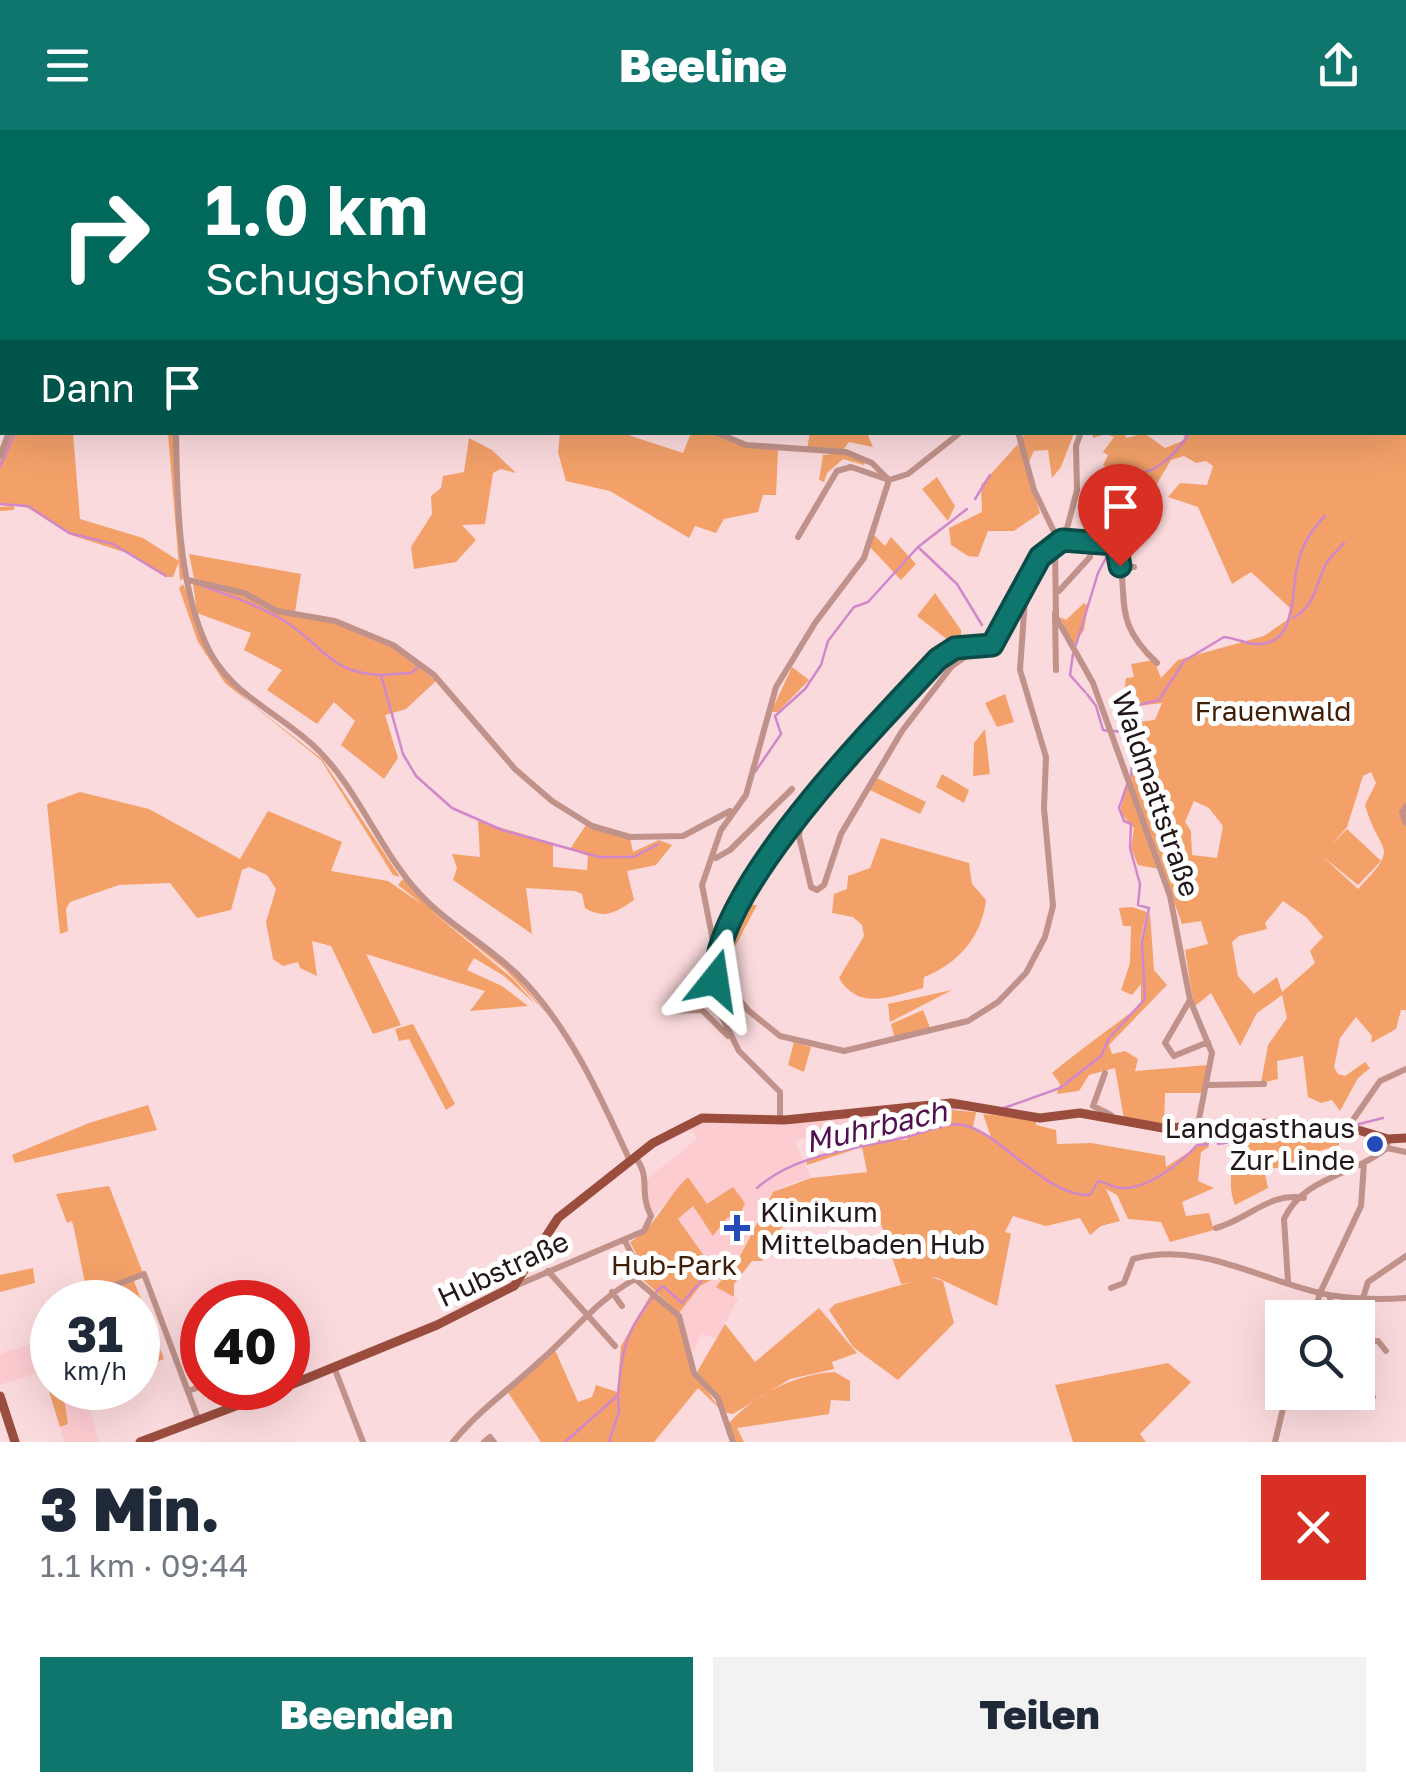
<!DOCTYPE html>
<html lang="de">
<meta charset="utf-8">
<style>
:root{--surface:#fff;--page:#f2f2f3;--text:#1f2937;--muted:#747a83;--accent:#0f766e}
body{margin:0;font-family:"Golos Text",sans-serif;background:var(--page);color:var(--text);height:100vh;display:flex;flex-direction:column;font-size:38px;white-space:nowrap}
*{box-sizing:border-box;margin:0}
p{font-size:32px;color:var(--muted)}
.icon{flex:none;width:55px;height:55px;fill:none;stroke:currentColor;stroke-width:2;stroke-linecap:round;stroke-linejoin:round}
.map{position:relative;height:1312px;overflow:hidden}
.side{display:flex;flex-direction:column;background:var(--surface);flex:1}
.side>*{flex:none}
.banner{position:absolute;left:0px;top:0px;width:1408px;height:305px;box-shadow:0 10px 40px #0002;background:#00695c;color:#fff;overflow:hidden}
.buttons{position:absolute;left:1265px;top:1170px;display:grid;gap:20px}
.buttons a{display:grid;place-items:center;width:110px;height:110px;border-radius:0px;background:var(--surface);box-shadow:0 10px 40px #0002;font-size:50px}
.speed{position:absolute;left:30px;top:1150px;display:flex;gap:20px;font-size:50px;font-weight:700;text-align:center}
.speed>*{display:grid;place-content:center;width:130px;height:130px;border-radius:50%;background:var(--surface);box-shadow:0 10px 40px #0002;line-height:1}
.speed small{font-size:25px;font-weight:400}
.speed .limit{border:15px solid #d22;background:#fff;color:#111}
.pin{position:absolute;display:grid;place-items:center;width:85px;height:85px;color:#fff;margin:-102px -42px;border-radius:50% 50% 50% 0;rotate:-45deg;box-shadow:0 0 10px #0007}
.pin .icon{rotate:45deg}
.me{position:absolute;width:110px;margin:-55px;rotate:15deg;stroke-linejoin:round;filter:drop-shadow(0 0 8px #0008)}
.turn{display:flex;align-items:center;gap:35px;height:210px;padding:0 40px;font-size:45px}
.turn .icon{width:130px;height:130px;stroke-width:2.5}
.turn b{display:block;font-size:70px;line-height:85px}
.then{display:flex;align-items:center;height:95px;padding:0 40px;background:#0003;gap:20px;font-size:38px}
.round{display:grid;place-items:center;flex:none;width:105px;height:105px;border-radius:0px;background:var(--page)}
.head{display:flex;align-items:center;justify-content:space-between;height:170px;padding:0 40px}
h1{font-size:60px;font-weight:800;line-height:75px}
.button{display:flex;gap:20px;margin-top:auto;padding:20px 40px}
.button a{flex:1;height:115px;border-radius:0px;background:var(--accent);color:#fff;font-size:40px;font-weight:800;line-height:115px;text-align:center}
.button a+a{background:var(--page);color:var(--text)}
header{display:flex;justify-content:space-between;align-items:center;height:130px;padding:0 40px;background:var(--accent);color:#fff;font-size:45px;font-weight:800}
.map>svg:first-child{display:block}
.built{fill:#fdccd1}
.green{fill:#f4a169;fill-rule:evenodd}
.lines{fill:none;stroke-linecap:round;stroke-linejoin:round}
.stream{stroke:#d087cc;stroke-width:2.5}
.minor{stroke:#c09289;stroke-width:6}
.major{stroke:#9a4c3d;stroke-width:9}
.route-casing{stroke:#0a4d48;stroke-width:25}
.route{stroke:#0f766e;stroke-width:18}
.poi-dot{fill:#244bb9;stroke:#fff;stroke-width:4}
.labels{text-anchor:middle;stroke-width:10;stroke-linejoin:round;paint-order:stroke}
.park-label{font-size:28px;fill:#411f06;stroke:#fff}
.street-label{font-size:28px;fill:#241618;stroke:#fff}
.poi-label{font-size:28px;fill:#241618;stroke:#fff;text-anchor:end}
.water-label{font-size:30px;font-style:italic;fill:#510e50;stroke:#fff}
</style>
<header><svg class="icon" aria-label="menu" viewBox="0 0 24 24"><path d="M4 6h16M4 12h16M4 18h16"/></svg>Beeline<svg class="icon" aria-label="share" viewBox="0 0 24 24"><path d="M12 15V3M7 8l5-5 5 5M5 13v7h14v-7"/></svg></header>
<div class="map">
<svg width="1406" height="1312" viewBox="0 0 1406 1312">
<rect width="100%" height="100%" fill="#fbdadd"/>
<path class="built" d="M856,982L858,999L794,1010L811,1048L791,1053L767,1067L740,1126L717,1157L738,1169L717,1208L701,1204L695,1221L691,1219L679,1183L700,1156L713,1149L714,1140L678,1089L693,1076L714,1106L728,1086L737,1091L707,1074L688,1047L654,1085L644,1071L646,1050L697,1009L688,995L696,992H767Z
M34,1213L43,1241L0,1255V1224Z
M67,1258H84L99,1312H64L60,1297L68,1294L63,1262Z"/>
<path class="green" d="M916,0H1186L1187,2H911Z
M1190,0H1406V880H1401L1396,899L1371,913L1372,906L1356,887L1340,908L1334,937L1338,944L1345,946L1365,932L1370,938L1358,948L1340,981L1332,970L1321,973L1308,967L1303,926L1277,931L1278,949L1261,953L1268,915L1287,888L1282,865L1257,883L1240,916L1211,863L1194,877L1185,820L1208,814L1201,791L1182,794L1130,650L1135,635L1128,593L1155,590L1162,573L1122,578L1126,548L1134,547L1131,534L1154,530L1161,548L1178,530L1264,506L1287,490L1290,478L1251,442L1232,454L1198,377L1168,367L1180,353L1207,355L1213,336L1206,331L1196,333L1184,326L1171,330L1155,357L1148,385H1138L1123,434L1118,417L1121,394L1116,393L1123,349L1103,335L1108,325L1103,322L1114,307L1106,304L1093,308L1092,303H1123L1127,308L1144,303L1165,318L1185,310L1183,303L1405,302V2ZM1371,642L1376,653L1365,675C1380,727 1402,713 1358,759L1322,726L1358,755L1381,731L1347,699L1332,714L1347,697L1363,646ZM1194,671L1209,678L1223,696L1217,728L1192,725L1191,701L1185,692ZM1283,771L1306,787L1323,807L1310,821L1315,833L1282,862L1277,847L1254,864L1238,846L1232,812L1239,806L1267,799L1265,793Z
M810,302L867,303L873,317L849,312L843,320L807,319Z
M10,303H73L80,389L143,408L179,431L173,447H166L127,423L71,405L28,378L14,375V380L0,381V377L13,376L0,375V328Z
M168,303H174L184,449L180,450Z
M560,303H622L683,323L691,303C720,303 749,314 778,320L776,365H763L758,382L724,389L716,403L695,396L689,408L610,361L566,351L558,322Z
M1025,303H1074L1061,337L1052,348L1048,320L1034,321L1027,336L1022,307Z
M469,308L492,320L516,343L501,339L493,343L485,394L462,395L476,410L456,432L414,439L411,417L432,384L431,366L441,358L443,346L464,342Z
M1018,314L1040,383L1014,401H988L978,427L968,426L951,415L949,398L982,382L981,355Z
M844,323L865,332L864,335L843,329L827,343L824,352L819,350L823,325Z
M937,347L955,376L948,391L922,359Z
M872,403L885,416L891,407L916,434L901,450L869,416Z
M189,424L301,444L295,482C265,479 228,456 194,448Z
M193,453L244,465L274,482L334,493L392,516L436,551L406,579L385,585L398,628L384,649L341,615L355,591L334,572L317,594L267,560L282,540L244,520L251,503L197,483Z
M183,454L222,544L248,571L322,629L400,747L393,745L321,630L225,553L198,512L179,458Z
M935,463L961,500L962,512L953,514L917,486Z
M1084,473L1088,476L1084,500L1074,515L1060,487L1066,490Z
M792,537L809,550L778,582H771Z
M1005,564L1014,592L997,597L985,573Z
M985,599L990,644L973,646L974,613Z
M942,644L969,660L964,673L936,657Z
M877,648L926,672L920,684L870,660Z
M1127,653L1159,739L1138,735L1131,718L1134,698L1120,682Z
M80,662L149,679L240,729L268,681L342,712L331,741L388,751L423,775L398,755L403,749L513,843L549,886L506,840L428,778L513,849L535,874L504,846L474,828L467,840L502,856L528,876L470,881L485,861L366,824L401,895L373,904L331,816L312,811L317,846L300,838L298,832L283,836L273,829L266,792L276,759L267,745L249,737L242,740L231,780L197,788L170,753L119,755L70,772L66,779L68,801L60,804L47,674Z
M478,691L553,713V737L587,740L588,726L570,719L586,695L630,708L633,722L659,710L672,715L656,735L627,741L634,770C617,782 604,790 585,778L582,764L575,761L526,758L532,804L453,750L457,738L452,724L480,727Z
M881,708L969,733L972,754L986,770C982,806 958,834 924,847L923,858C892,866 859,882 839,848L864,806L862,795L853,787L832,783L834,764L847,759L848,746L870,738Z
M745,775H757L720,845L719,826Z
M1132,777L1147,782L1139,815L1150,783L1154,840L1167,855L1109,915L1112,924L1125,921L1138,929L1135,941L1208,935L1203,963H1165L1164,996L1124,989L1115,938L1089,945L1079,961L1057,964L1060,954L1052,943C1082,918 1111,898 1141,875V854L1132,865L1121,860L1130,833L1131,796H1123L1119,778Z
M952,860L890,892L888,874Z
M923,880L931,900L895,909L891,894Z
M413,894L455,974L446,980L409,909L399,911L395,899Z
M794,912L811,917L804,942L788,935Z
M148,975L157,1000L15,1033L12,1025L89,993Z
M948,975L950,980L976,982L973,997L991,1007L983,984L1036,990V995L1056,1000L1057,1014L1091,1013L1165,1026L1166,1037L1206,1011L1209,1017L1201,1022L1198,1051L1214,1058L1182,1072L1186,1086L1209,1083L1214,1100L1170,1112L1161,1092L1128,1089L1117,1065L1106,1059L1120,1091L1101,1096L1090,1105L1080,1088L1046,1096L1013,1086L1005,1102L1011,1104L997,1176L938,1148L930,1147L943,1151L954,1193L898,1250L853,1217L829,1180L835,1174L911,1152L901,1154L880,1091C868,1090 861,1084 850,1080C796,1057 787,1091 762,1131H752L734,1154V1167L716,1157L740,1126L773,1062L811,1048L867,1042L862,1017L807,1035L806,1030L874,1008L907,1010L909,978Z
M1278,997L1353,1002L1339,1007V1015L1309,1024L1303,1036L1264,1039L1268,1058L1235,1075C1226,1053 1235,1037 1231,1014L1255,1008L1265,1012L1278,1004Z
M688,1047L707,1074L733,1057L745,1073L737,1091L728,1087L713,1106L693,1076L678,1089L714,1140L713,1149L700,1156L679,1183L640,1147L642,1135L630,1112C655,1099 666,1067 688,1047Z
M109,1056L143,1143L88,1163C81,1140 78,1113 72,1091L67,1093L56,1064Z
M33,1138L35,1153L0,1162V1145Z
M133,1149L164,1229L153,1233L138,1195V1172H128L120,1155Z
M651,1164L677,1186L691,1238L720,1279L698,1258L654,1312H541L507,1261L555,1220L578,1272L592,1267L596,1255L617,1262L621,1216Z
M52,1177V1258L68,1260L63,1262L68,1294L60,1297L34,1213L50,1207L41,1179Z
M819,1178L857,1223L832,1232L834,1239L790,1249L733,1284L727,1283L697,1242L725,1194L755,1232Z
M1168,1233L1191,1252L1140,1304L1146,1312H1073L1055,1255Z
M835,1242L850,1251V1271L831,1270L829,1284L737,1298L744,1312H735L729,1293C754,1265 798,1243 835,1242Z"/>
<g class="lines">
<path class="stream" d="M83,0L84,2
M952,2L961,0
M1405,5L1406,4
M0,68L2,67
M0,337L15,302
M975,369L990,345
M0,374L28,376L69,403L113,414L166,446
M1113,411L1127,354L1136,344C1159,342 1178,321 1190,302
M918,417L957,454L982,495
M203,456C233,467 262,476 289,494C326,519 331,543 381,545L403,624L416,646L452,678L502,700L599,727H634L658,714
M1293,488C1317,474 1315,454 1327,432C1331,426 1339,419 1344,413
M1076,515L1098,443L1111,418
M1073,524L1070,545L1085,562
M381,545L411,543L418,537
M1087,564L1096,576L1103,600L1108,601
M1114,601L1131,603L1135,611L1131,646
M1131,603L1125,578L1159,570L1184,531L1224,507C1235,508 1244,513 1255,514C1299,516 1290,462 1298,433C1302,415 1312,399 1325,386
M755,642L781,604L775,586L805,559L821,535L828,511L854,477L868,472L918,417L967,379
M1111,906L1145,869L1142,811L1149,778L1138,775L1140,754L1130,718L1131,694L1124,691L1119,678L1127,655
M1004,978L1060,958L1101,926L1109,908
M936,979L958,978
M1355,995L1383,988
M1218,1014C1260,1006 1304,1007 1348,1002
M757,1058C797,1022 860,1019 910,1006C926,1002 946,992 963,995C999,1001 1045,1067 1090,1065L1098,1051C1107,1052 1111,1058 1121,1058C1147,1060 1181,1033 1197,1015L1208,1014
M565,1312L618,1265C623,1213 626,1200 659,1159L663,1156L682,1173L710,1141
M609,1312L619,1282L618,1267"/>
<path class="minor" d="M69,0L70,2
M110,0L111,2
M1188,0V2
M744,2L756,0
M176,302C177,370 178,449 205,512C228,566 279,581 318,620C359,661 379,719 418,762C447,794 486,814 517,844C568,894 601,967 630,1031
M715,302L746,315L846,322L872,333L889,350
M1018,302L1034,360L1059,412
M0,326L9,302
M889,350L908,344L961,302
M798,407L837,341L851,337L886,349
M1063,410L1116,415C1132,467 1108,487 1157,533
M1055,415L1056,487L1093,553L1170,766L1190,870L1212,923L1198,994
M1120,437H1134
M188,450L244,463L277,481L335,491L393,515L434,545L515,639L552,671L592,696L630,707L683,706L730,681
M1059,461L1090,427L1092,415
M1055,483L1056,540
M1406,676L1402,683L1406,693
M802,683L799,706L811,757L817,760L824,755L841,704L902,601L952,536L976,519
M716,728L730,720L792,659
M717,824C767,716 853,599 946,523C963,514 982,524 996,511L1040,427L1065,406L1077,360L1076,316L1081,302
M715,850L724,852L749,881L780,906L844,921L968,891L998,872L1026,843L1045,807L1053,776L1044,678L1046,627L1020,540L1026,455
M1190,870L1165,913L1174,926L1208,912
M666,881L702,880L728,906
M1105,943L1093,976L1111,985
M1208,955L1264,954
M780,990V962L739,921L720,883L716,826L702,755L721,700L746,665L776,557L815,493L864,428L889,350
M1348,997L1380,951L1406,939
M1387,1018L1406,1022
M1216,1098C1248,1090 1270,1061 1304,1068
M625,1111L637,1135L635,1149
M548,1141L615,1216
M635,1149L679,1186L694,1243L718,1268L733,1312
M1288,1152L1284,1089C1303,1047 1354,1045 1387,1018L1388,1009
M515,1156L644,1101L651,1086C638,1060 652,1048 635,1027
M1111,1158L1124,1153L1133,1129C1201,1110 1265,1153 1329,1165C1354,1169 1381,1170 1406,1168
M612,1162L622,1176
M85,1167L144,1144L199,1291
M1363,1168L1368,1152L1406,1126
M1313,1188L1320,1163L1361,1076L1364,1033
M1330,1188V1165
M1358,1211H1378L1386,1221
M334,1237L363,1312
M1358,1250L1373,1267
M188,1261L202,1256
M453,1312C479,1280 510,1259 540,1231C573,1202 596,1171 635,1149
M484,1312L490,1307L494,1312
M1275,1312L1287,1262"/>
<path class="major" d="M288,1256L437,1195L514,1156L558,1088L653,1013L702,988L785,990L951,973L1040,988L1080,983L1163,998L1271,993L1348,997L1388,1009L1406,1008
M0,1266L15,1312
M140,1312L284,1258"/>
</g>
<g class="lines">
<g class="route-casing">
<path id="route" d="M715,850C713,759 877,595 938,529L955,518L992,515L1040,427L1062,410L1116,414L1120,436"/>
</g>
<use href="#route" class="route"/>
</g>
<g class="poi-dot">
<circle cx="1375" cy="1014" r="10"/>
<path d="M732 1083h10v10h10v10h-10v10h-10v-10h-10v-10h10z"/>
</g>
<g class="labels">
<g class="park-label">
<text x="1273" y="591">Frauenwald</text>
<text x="674" y="1145">Hub-Park</text>
</g>
<g class="street-label">
<text transform="translate(1156 664) rotate(71)" y="10">Waldmattstraße</text>
<text transform="translate(503 1139) rotate(-25)" y="10">Hubstraße</text>
</g>
<g class="poi-label">
<text x="1355" y="1008">Landgasthaus<tspan x="1355" dy="32">Zur Linde</tspan></text>
<text x="760" y="1092" text-anchor="start">Klinikum<tspan x="760" dy="32">Mittelbaden Hub</tspan></text>
</g>
<g class="water-label">
<text transform="translate(876 997) rotate(-13)" y="10">Muhrbach</text>
</g>
</g>
</svg>
<div class="buttons">
<a><svg class="icon" aria-label="search" viewBox="0 0 24 24"><circle cx="10" cy="10" r="6"/><path d="M15 15l6 6"/></svg></a>
</div>
<div class="speed"><div>31<small>km/h</small></div><div class="limit">40</div></div>
<div class="pin" style="left:1120px;top:436px;background:#d93025"><svg class="icon" aria-label="arrive" viewBox="0 0 24 24"><path d="M6 21V4h12l-3 4 3 4H6"/></svg></div>
<svg class="me" style="left:715px;top:850px" viewBox="-20 -20 40 40"><path d="M0-17L14 15 0 8-14 15z" fill="#0f766e" stroke="#fff" stroke-width="4"/></svg>
<div class="banner">
<div class="turn"><svg class="icon" aria-label="right" viewBox="0 0 24 24"><path d="M7 20v-9h11M14 6l5 5-5 5"/></svg><div><b>1.0 km</b>Schugshofweg</div></div>
<div class="then">Dann<svg class="icon" aria-label="arrive" viewBox="0 0 24 24"><path d="M6 21V4h12l-3 4 3 4H6"/></svg></div>
</div>
</div>
<section class="side">
<div class="head"><div><h1>3 Min.</h1><p>1.1 km · 09:44</p></div><a class="round" style="background:#d93025;color:#fff"><svg class="icon" aria-label="close" viewBox="0 0 24 24"><path d="M6 6l12 12M18 6L6 18"/></svg></a></div>
<div class="button"><a>Beenden</a><a>Teilen</a></div>
</section>
